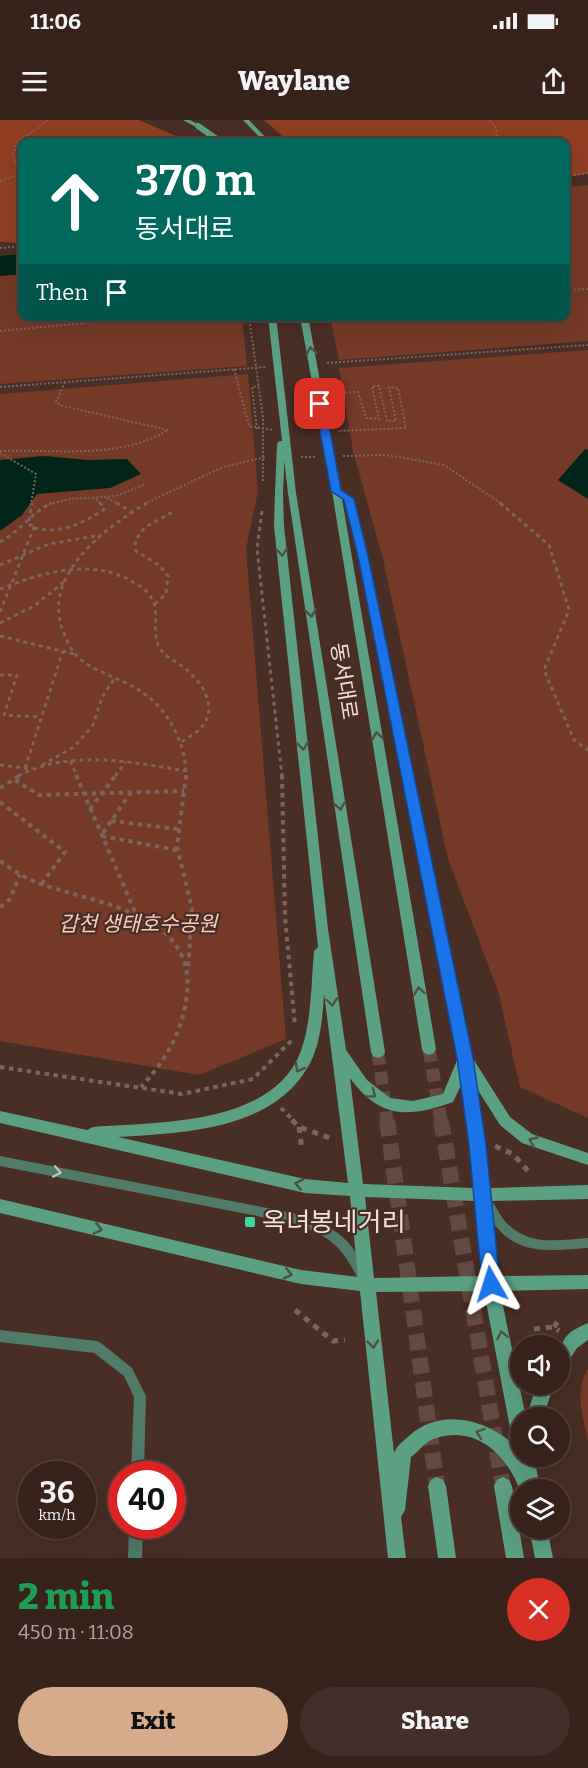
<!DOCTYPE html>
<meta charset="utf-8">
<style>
:root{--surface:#37221c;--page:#422f29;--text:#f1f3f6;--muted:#aaa4a3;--line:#513f3b;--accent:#d6ab8b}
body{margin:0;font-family:Bitter,"Noto Sans KR",serif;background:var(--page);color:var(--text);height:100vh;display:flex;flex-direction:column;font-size:22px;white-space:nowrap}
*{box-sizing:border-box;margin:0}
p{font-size:20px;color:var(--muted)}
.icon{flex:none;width:33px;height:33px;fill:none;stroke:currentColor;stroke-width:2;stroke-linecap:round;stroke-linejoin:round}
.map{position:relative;height:1438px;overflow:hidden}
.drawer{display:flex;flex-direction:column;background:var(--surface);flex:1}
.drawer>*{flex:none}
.hud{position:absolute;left:18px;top:18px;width:552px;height:183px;border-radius:12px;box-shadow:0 6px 24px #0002,0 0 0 2px var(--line);background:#00695c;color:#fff;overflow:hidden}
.controls{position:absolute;left:510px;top:1215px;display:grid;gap:12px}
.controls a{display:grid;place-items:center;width:60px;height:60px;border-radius:50%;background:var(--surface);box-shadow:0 6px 24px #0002,0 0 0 2px var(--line);font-size:30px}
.speed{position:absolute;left:18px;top:1341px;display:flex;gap:12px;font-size:30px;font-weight:700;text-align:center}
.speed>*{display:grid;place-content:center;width:78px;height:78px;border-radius:50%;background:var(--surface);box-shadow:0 6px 24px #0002,0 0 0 2px var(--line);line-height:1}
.speed small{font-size:15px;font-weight:400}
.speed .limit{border:9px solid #d22;background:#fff;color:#111}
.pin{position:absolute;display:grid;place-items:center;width:51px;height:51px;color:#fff;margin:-26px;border-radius:12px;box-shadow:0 3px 9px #0006}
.me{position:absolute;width:66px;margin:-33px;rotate:354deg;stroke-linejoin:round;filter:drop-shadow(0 0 4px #0008)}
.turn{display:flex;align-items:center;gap:21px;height:126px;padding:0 18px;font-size:27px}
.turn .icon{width:78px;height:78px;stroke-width:2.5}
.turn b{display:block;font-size:42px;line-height:51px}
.then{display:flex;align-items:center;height:57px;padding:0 18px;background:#0003;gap:12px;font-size:22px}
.round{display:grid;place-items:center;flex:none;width:63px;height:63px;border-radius:32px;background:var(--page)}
.headline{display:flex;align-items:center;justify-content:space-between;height:102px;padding:0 18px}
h1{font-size:36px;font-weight:800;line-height:45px;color:#1e9e55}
.cta{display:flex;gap:12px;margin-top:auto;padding:12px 18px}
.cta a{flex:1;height:69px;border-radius:36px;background:var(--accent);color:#111;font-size:24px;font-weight:800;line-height:69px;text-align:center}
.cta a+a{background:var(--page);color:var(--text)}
.status{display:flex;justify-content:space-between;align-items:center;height:42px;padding:0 30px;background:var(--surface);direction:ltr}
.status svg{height:16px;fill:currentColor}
header{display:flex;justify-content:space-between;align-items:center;height:78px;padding:0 18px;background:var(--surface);font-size:27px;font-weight:800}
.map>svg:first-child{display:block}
.green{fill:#743927}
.forest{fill:#913e23}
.water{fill:#012619}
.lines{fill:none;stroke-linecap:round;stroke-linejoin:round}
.secondary-tunnel-far1{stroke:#624941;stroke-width:13;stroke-dasharray:13 7;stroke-linecap:butt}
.secondary-tunnel{stroke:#624941;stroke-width:16;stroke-dasharray:16 8;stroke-linecap:butt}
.path-far3{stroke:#7c645c;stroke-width:2;stroke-dasharray:2 2;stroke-linecap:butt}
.path-far2{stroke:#7c645c;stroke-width:3;stroke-dasharray:4 4;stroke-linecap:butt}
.path-far1{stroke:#7c645c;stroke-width:4;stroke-dasharray:4.5 4.5;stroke-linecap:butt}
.path{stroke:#7c645c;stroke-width:5;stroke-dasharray:6 6;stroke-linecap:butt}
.lane{fill:#517a68;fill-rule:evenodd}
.secondary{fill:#5ca084;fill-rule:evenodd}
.path-bridge{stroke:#7c645c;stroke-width:2;stroke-dasharray:2 2;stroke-linecap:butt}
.secondary-bridge-far1{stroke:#5ca084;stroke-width:6}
.secondary-bridge{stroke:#5ca084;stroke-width:8}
.oneway{stroke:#4f5042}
.oneway2{stroke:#c2c2b8}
.route{fill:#1a73e8;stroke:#114b97;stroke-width:1.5}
.poi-dot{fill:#41d4a1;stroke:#492e26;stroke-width:2}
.labels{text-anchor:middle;stroke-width:4.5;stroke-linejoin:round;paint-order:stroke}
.street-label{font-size:21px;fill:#f3e1db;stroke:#492e26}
.park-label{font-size:21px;font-style:italic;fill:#fccbbc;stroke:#492e26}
.near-poi-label{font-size:26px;fill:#f3e1db;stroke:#492e26;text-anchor:start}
</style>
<div class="status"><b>11:06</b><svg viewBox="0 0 49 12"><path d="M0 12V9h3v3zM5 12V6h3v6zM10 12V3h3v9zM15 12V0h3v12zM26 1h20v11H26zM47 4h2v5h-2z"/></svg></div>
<header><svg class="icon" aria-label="menu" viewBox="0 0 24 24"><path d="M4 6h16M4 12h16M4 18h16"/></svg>Waylane<svg class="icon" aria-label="share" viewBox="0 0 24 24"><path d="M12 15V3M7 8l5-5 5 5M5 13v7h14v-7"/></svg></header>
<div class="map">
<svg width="588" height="1438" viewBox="0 0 588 1438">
<rect width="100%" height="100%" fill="#492e26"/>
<path class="green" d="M588,65V221L339,240L330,197L566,196V67Z
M22,154V196L242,197L247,246L0,264V156Z
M588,230V998L520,967L498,871L448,739L383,439L353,331L339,248Z
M248,254L258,371L246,429L286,919L199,955L0,921V274Z
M588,1248V1322C583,1298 574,1271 588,1248Z"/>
<path class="forest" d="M0,0H139L176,16L184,22H22V123L0,122Z
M264,0H588V54L566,57V22H289Z"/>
<path class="water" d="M22,134V154L0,156V136Z
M585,329L588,330V379L558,360Z
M44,336L88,340L127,339L141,354L110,368L37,374L22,395L0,411V340Z"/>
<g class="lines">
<path class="secondary-tunnel-far1" d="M429,929L441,1001
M378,932L387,1001"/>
<path class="secondary-tunnel" d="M387,1000L437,1366
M441,1000L503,1366"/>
<path class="path-far3" d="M477,22L497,15L496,8L489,0
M22,56L12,35L18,22L48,0
M566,56L588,53
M0,61L21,54
M0,128L22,126
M566,170L588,169
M0,211L158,196
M327,243L588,225
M234,249L249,306L273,310
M65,262L56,282L63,286L168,310
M0,267L266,247
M333,273L358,272L366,298L379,299L372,266H379L387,301H396L389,267L398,268L406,308L337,311
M257,309L252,267L259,266
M0,331C54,329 120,340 168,310
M0,333L36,354L31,384
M343,336L386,335L444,345L502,384
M301,337H317
M107,378L119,384
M96,379L101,384
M49,384L70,379L116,376L146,364
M144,384L223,347L266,337"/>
<path class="path-far2" d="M116,383L131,391
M147,383C106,407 41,455 63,511C67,520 71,531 79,538C94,551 115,557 132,566C165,583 186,620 186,656
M500,383L549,425L569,490L544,550L574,620L588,630
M262,391L257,429L282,656
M29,401L32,383
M34,408C61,414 78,405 102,391L105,388L100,383
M0,422C20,412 31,392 52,383
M0,445L49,424L101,415
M0,469C41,453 92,437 133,462C141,466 149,472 153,481C160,496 150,515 161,530C167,538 176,541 183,547C202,561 220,588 200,609C195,614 187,618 181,622
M155,484L166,474L168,456L160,446L136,431L135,421L145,407L173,392
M0,492L35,405H25
M0,503L34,486L64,462
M0,516L74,534
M0,555H17L4,595L41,597
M70,641L77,656
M0,645L32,649
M42,645L74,627L93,605L102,577L115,558
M25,648L63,531
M18,656C69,629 132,642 186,651
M115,656L126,642"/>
<path class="path-far1" d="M76,655L135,792
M186,655L177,727L192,788L188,851
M282,655L285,797L295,906
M15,660L39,675L184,671
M0,668L21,655
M131,672L101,716L177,730
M0,682L65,732L41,765
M90,689L116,655
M111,701L178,709
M0,741C14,751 28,760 44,765C98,784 196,793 187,874C183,911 166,940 141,967
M0,787L10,779L20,755
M0,947L182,974L253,959L294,918
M281,988L294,1001"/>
<path class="path" d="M292,1000L299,1007L330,1018
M299,1007L302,1030
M495,1026L513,1034L528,1051
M295,1190L333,1221L345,1220
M554,1207L560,1198
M534,1209L554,1207L559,1211"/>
<path class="lane" d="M0,1036L293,1093C334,1108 349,1113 368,1155L366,1159L362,1160L358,1159C340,1123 330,1117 293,1103L0,1046Z
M487,1078C495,1082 498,1093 504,1100C528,1127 556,1120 588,1118V1128C537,1132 507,1135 481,1083L483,1079Z
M0,1210L97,1221L101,1223L132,1248L146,1276L144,1354H131L134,1277L124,1256L94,1233L0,1222Z
M129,1406H143L142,1438H128Z"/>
<path class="secondary" d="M183,0H190L201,6L196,7Z
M243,0H249L270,22H264Z
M336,368L352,379L368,437L472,937L510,997L532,1014L588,1033V1045L522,1023L500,1005L476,967L490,1068L588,1065V1079L491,1081L498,1156L588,1155V1169L500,1171L526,1298H520V1321L514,1319L511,1313L484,1171L376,1172L394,1333C397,1326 403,1321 409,1316C441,1286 492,1300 519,1330L520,1329V1336H534L538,1357L535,1363L538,1370L520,1371C507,1334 475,1304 433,1319C425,1322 418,1332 411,1337L405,1390L401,1397L406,1438H388L360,1171L301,1164L0,1093V1079L301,1150L358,1157L350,1076L305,1073L0,1003V991L87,1010L93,1007C158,1002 273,1006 301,931C312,899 311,864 314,831L318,827L274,406L275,374L279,371L283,374L284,406L328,809L346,930L367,960L390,978L413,981L443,974L458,938L358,437L344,380L342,379L436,929L434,933L429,935L424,933L422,929L332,371ZM324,873L348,1063L305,1059L118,1017C187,1013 280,1010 313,937C321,917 323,894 324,873ZM350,958C380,999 408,998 453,982L462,963L474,1068L363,1064ZM365,1077L476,1081L482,1156L374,1158Z
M292,370L296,373L385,932L383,936L378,938L373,936L371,932L288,373Z
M588,1203V1220L577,1228L566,1245L560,1247C560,1221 562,1214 588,1203Z
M537,1264H554L543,1298H526Z
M437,1357L443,1360L446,1366L456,1438H438L428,1366L431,1360Z
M503,1357L509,1360L512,1366L524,1438H506L494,1366L497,1360Z
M529,1408H547L553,1438H535Z"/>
<path class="path-bridge" d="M249,196L263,298V363"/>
<path class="secondary-bridge-far1" d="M198,6L221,22"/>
<path class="secondary-bridge" d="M272,196L292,373
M304,196L336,371
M279,374L281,325"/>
</g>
<defs><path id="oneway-chevron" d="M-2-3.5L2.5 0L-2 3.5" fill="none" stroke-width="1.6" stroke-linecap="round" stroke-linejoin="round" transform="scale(1.5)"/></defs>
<g class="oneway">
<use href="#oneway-chevron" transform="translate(311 231) rotate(-100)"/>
<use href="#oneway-chevron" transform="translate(282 432) rotate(84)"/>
<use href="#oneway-chevron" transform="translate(311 493) rotate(81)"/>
<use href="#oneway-chevron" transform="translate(377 616) rotate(-99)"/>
<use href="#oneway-chevron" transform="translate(303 626) rotate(84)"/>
<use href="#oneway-chevron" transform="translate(340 686) rotate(81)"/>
<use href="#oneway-chevron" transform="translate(419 871) rotate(-99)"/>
<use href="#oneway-chevron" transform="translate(332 882) rotate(82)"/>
<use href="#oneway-chevron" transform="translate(299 948) rotate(119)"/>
<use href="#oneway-chevron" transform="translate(372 974) rotate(37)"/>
<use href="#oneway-chevron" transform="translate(533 1021) rotate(-156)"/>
<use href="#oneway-chevron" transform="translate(299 1064) rotate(-168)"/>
<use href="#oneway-chevron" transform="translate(98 1109) rotate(13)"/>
<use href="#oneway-chevron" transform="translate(288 1154) rotate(13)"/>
<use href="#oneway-chevron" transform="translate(502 1215) rotate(-101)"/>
<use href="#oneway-chevron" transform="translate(373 1224) rotate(85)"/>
<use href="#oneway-chevron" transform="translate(480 1313) rotate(-160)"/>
</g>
<use class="oneway2" href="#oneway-chevron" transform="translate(57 1052) rotate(11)"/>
<path class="route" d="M320,281L325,284L341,370L354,379L368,436L473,938L486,1025L500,1164L498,1170L491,1172L485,1170L482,1164L469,1025L457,938L358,436L344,380L331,371L315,284Z"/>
<rect class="poi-dot" x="244" y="1096" width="12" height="12" rx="3"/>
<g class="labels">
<g class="street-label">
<text transform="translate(344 561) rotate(81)" y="7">동서대로</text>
</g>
<g class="park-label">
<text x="138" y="811">갑천 생태호수공원</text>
</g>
<g class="near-poi-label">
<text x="262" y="1111">옥녀봉네거리</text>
</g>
</g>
</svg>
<div class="controls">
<a><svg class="icon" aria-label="sound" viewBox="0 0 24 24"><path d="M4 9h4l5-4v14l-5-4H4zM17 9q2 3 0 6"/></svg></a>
<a><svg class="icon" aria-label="search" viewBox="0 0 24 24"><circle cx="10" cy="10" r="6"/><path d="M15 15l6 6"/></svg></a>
<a><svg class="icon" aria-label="layers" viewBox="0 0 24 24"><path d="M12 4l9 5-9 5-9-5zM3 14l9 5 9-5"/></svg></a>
</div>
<div class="speed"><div>36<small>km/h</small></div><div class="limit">40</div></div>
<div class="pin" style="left:320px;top:284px;background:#d93025"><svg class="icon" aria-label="arrive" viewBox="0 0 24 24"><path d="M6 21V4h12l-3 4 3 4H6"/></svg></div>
<svg class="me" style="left:491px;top:1164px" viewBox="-20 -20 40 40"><path d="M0-17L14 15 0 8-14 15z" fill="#1a73e8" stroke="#fff" stroke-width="4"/></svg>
<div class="hud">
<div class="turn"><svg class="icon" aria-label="ahead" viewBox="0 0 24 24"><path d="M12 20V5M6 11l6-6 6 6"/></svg><div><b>370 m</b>동서대로</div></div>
<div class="then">Then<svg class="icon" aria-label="arrive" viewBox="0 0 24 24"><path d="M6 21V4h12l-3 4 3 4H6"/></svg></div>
</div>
</div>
<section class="drawer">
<div class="headline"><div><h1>2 min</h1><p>450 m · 11:08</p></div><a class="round" style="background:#d93025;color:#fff"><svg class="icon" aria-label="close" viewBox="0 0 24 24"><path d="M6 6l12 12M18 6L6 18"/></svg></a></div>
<div class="cta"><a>Exit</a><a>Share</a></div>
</section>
